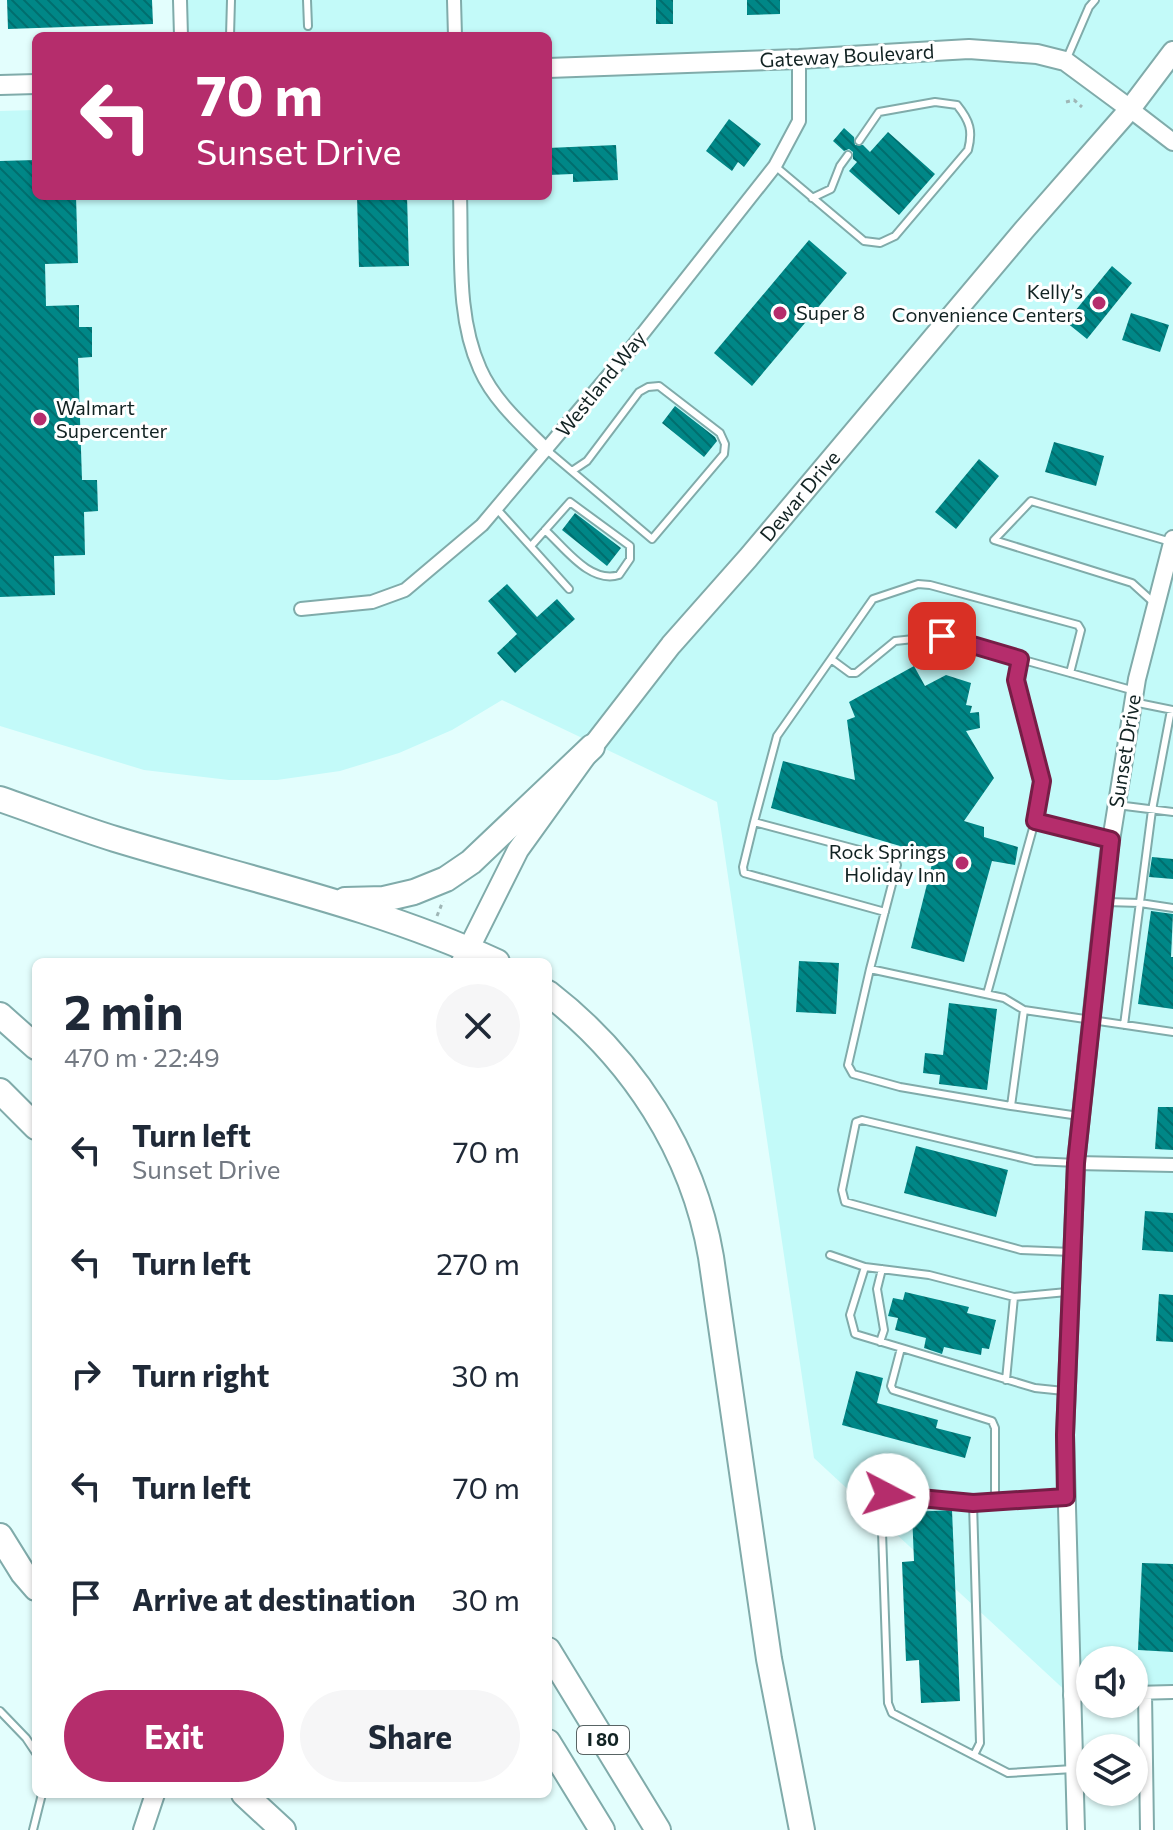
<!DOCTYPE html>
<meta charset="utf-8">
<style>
:root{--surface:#fff;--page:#f6f6f7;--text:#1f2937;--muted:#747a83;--accent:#b52d6c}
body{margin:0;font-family:Commissioner,sans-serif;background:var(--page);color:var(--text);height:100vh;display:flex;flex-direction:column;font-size:30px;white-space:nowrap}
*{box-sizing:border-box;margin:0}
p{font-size:26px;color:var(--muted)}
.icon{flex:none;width:44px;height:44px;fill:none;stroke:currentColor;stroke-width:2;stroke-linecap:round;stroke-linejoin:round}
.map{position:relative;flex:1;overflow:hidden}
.side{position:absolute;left:32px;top:958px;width:520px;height:840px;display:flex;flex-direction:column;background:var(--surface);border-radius:12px;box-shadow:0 2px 6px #0004}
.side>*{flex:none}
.guide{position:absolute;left:32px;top:32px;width:520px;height:168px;border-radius:12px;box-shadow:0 2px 6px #0004;background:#b52d6c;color:#fff;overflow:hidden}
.tools{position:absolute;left:1076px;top:1646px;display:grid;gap:16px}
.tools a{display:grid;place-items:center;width:72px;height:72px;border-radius:50%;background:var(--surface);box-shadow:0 2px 6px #0004;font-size:40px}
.pin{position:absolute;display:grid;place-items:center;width:68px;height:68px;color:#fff;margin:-34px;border-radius:16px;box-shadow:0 4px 12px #0006}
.me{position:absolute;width:88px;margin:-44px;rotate:95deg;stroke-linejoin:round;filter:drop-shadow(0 0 6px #0008)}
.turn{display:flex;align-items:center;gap:28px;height:168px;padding:0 32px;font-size:36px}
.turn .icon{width:104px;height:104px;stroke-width:2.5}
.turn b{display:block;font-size:56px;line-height:68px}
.round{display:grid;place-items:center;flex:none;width:84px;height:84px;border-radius:42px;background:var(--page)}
.summary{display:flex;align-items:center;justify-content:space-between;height:136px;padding:0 32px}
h1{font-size:48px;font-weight:700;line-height:60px}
.cta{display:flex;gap:16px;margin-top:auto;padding:16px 32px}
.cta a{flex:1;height:92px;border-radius:48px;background:var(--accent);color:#fff;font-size:32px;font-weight:700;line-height:92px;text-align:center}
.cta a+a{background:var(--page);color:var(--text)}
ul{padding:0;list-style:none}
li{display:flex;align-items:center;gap:24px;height:112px;padding:0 32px}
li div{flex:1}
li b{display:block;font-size:30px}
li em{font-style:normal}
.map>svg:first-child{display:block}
.built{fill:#c3faf9}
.building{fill:url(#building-back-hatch)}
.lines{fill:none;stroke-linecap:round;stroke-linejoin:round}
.service-casing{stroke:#80abaa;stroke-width:10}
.minor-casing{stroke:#80abaa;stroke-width:16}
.tertiary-casing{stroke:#80abaa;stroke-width:20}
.secondary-casing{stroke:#80abaa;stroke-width:22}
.primary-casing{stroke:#80abaa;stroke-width:24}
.motorway-casing{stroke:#80abaa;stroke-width:28}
.path{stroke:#9fb6b6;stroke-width:3;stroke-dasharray:4 4;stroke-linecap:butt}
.service{stroke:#fff;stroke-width:6}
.minor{stroke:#fff;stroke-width:12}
.tertiary{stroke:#fff;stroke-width:16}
.secondary{stroke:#fff;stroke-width:18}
.primary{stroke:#fff;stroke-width:20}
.motorway{stroke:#fff;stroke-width:24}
.route-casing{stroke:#761d46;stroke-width:20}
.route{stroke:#b52d6c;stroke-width:14}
.poi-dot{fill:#b52d6c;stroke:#fff;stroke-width:3}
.labels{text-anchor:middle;stroke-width:6;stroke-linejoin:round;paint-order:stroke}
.shield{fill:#fff;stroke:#586464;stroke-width:2}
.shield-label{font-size:18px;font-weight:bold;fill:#122}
.street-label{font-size:20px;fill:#122;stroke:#fff}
.poi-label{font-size:20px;fill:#122;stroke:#fff;text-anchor:end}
</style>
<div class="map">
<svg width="1173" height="1830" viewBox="0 0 1173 1830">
<defs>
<pattern id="building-back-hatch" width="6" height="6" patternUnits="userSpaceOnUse" patternTransform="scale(2)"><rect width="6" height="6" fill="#008787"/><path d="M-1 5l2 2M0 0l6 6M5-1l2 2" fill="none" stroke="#016e6e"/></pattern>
</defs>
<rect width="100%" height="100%" fill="#e3fefd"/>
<path class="built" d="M180,0H1173V1692L1134,1693V1660H1090V1694L1070,1695L814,1458L717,802L502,700L452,730L399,753L340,771L277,780H229L144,770L0,726V111L36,110V196H548V36H181Z"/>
<path class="building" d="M7,0H152L153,24L8,29Z
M656,0H673V24H656Z
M747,0H780V14L747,15Z
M729,119L761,144L744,167L738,162L732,171L706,151Z
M844,128L854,137L855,145H863L870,152L888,132L935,174L899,215L849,171L857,162L853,159V152L849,149L844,151L833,141Z
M616,145L618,180L573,182V174L548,175V148Z
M36,160V196H76L78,263L45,264L46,306L79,305V327H92V357L78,358L82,480H97L98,511L84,512L85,555L54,556L55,595L0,597V161Z
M357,196H407L409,266L359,267Z
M809,240L847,273L752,386L714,353Z
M1112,266L1132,283L1087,339L1066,322Z
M1131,313L1169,325L1160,352L1122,340Z
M675,406L715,437L717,441L704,457L662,423Z
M1054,442L1104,456L1096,486L1045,472Z
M979,459L999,476L956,529L935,512Z
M575,513L621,548L607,566L562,530Z
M507,584L537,617L557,599L575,619L515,673L497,653L517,634L488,601Z
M914,666L925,686L946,675L971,683L966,705L972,706L970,713L979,712L980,728L966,731L994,778L964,821L984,827V837L1018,847L1015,865L992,861L964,962L911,948L934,856L771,808L783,761L855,780L847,720L855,717L849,702Z
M1152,857L1173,859V879L1149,877Z
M1151,911L1173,914L1171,957H1173V1009L1138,1004Z
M799,961L839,963L836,1014L796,1012Z
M949,1003L997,1009L987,1090L939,1084L940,1075L923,1073L925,1053L943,1055Z
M1158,1107H1173V1150L1155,1149Z
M916,1146L1008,1170L996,1217L904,1193Z
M1145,1211L1173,1213V1252L1142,1250Z
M905,1292L969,1307L967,1313L996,1320L989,1349L982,1348L981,1355L944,1347L942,1354L924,1348L926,1338L895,1330L898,1318L888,1316L893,1298L903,1300Z
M1159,1294L1173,1295V1342L1156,1341Z
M856,1371L883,1378L877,1403L938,1420L936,1428L971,1437L965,1458L842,1425Z
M952,1510L960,1701L921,1703L919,1660L906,1661L902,1562L914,1561L912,1512Z
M1142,1563L1173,1564V1652L1138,1650Z"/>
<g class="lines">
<g class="service-casing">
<path id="service" d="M307,0L308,26
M230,36L231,0
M1067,58L1089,7L1095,0
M775,166L864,241L880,243L895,236L968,150C973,131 970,121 957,105L935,102L879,112L859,141
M812,198L831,189L840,166L848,155
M548,451L652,539L724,454L725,444L720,433L659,386L648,387L639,392L587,461L572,471
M496,508L569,589
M531,546L570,502L630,546V559L619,575C590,584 565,548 545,530
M1153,602L1132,583L994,540L1031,501L1171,542
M1020,659L942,636L895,641L856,673H850L831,659L873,599L918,584L930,585L1078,625L1081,630L1070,673
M1133,702L1173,710
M1117,805L1173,812
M754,822L777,736L831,659
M1108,839L1035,821L1042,781L1016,680L1020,659L1135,691
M1107,902L1140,903L1173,908
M870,969L897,865L893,859L754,822L743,867L744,873L885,912
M987,994L1035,821
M1124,1025L1152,810L1171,710
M1011,1106L900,1087L853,1074L848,1065L870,969L1004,998L1024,1010
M1079,1116L1011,1106L1024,1010L1173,1032
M1072,1252L1021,1250L845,1202L842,1190L856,1122L862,1120L1035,1161L1076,1163
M830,1255L865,1267
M880,1342L884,1330L877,1289L882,1269
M901,1348L891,1386L893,1390L992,1421L995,1428V1502
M1006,1380L1014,1297
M1064,1391L1035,1388L855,1334L850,1315L865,1267L929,1275L1014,1297L1067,1292
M1066,1497L973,1503L888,1495L881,1503L888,1703L892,1713L1008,1773L1073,1769
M973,1503L980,1743L974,1755
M0,1711L26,1738L36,1753
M33,1830L42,1794"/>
</g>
<g class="minor-casing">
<path id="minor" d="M180,0L181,36
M454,0L455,36
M460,196C462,252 456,316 480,369C494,401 523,426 547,450
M301,609L372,602L405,590L482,525L629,351L775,166L799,121V59
M1076,1163L1173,1165
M1134,1693L1173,1692
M1145,1693L1147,1830
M1070,1695L1090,1694"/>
</g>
<g class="tertiary-casing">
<path id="tertiary" d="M1130,109L1173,142
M1076,1830L1065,1435L1076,1163L1109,853L1137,679L1173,539"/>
</g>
<g class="secondary-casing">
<path id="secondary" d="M548,68L799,59L969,49L1037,54L1065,61L1130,109
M0,85L36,84
M143,1830L155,1794"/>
</g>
<g class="primary-casing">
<g id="primary">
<path id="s1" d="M462,962L518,850L592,747L671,645L748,558L1024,230L1130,109L1173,52"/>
</g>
</g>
<g class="motorway-casing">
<path id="motorway" d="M0,799C38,812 76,827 115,839C243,878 376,906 497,962
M345,900L384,899L414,892L446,879L471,862L592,747
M548,993C632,1058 693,1151 711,1257L769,1659L802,1830
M0,1015L36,1047
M0,1091L36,1127
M0,1536L23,1573L36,1588
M548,1650L658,1830
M548,1742L602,1830
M244,1794L283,1830"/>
</g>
<path class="path" d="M1066,102L1074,100L1082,107
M437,916L443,901"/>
<use href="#service" class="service"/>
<use href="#minor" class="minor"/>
<use href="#tertiary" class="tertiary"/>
<use href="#secondary" class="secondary"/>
<use href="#primary" class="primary"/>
<use href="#motorway" class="motorway"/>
</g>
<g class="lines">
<g class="route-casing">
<path id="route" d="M888,1495L973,1503L1066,1497L1065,1435L1076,1163L1111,840L1035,821L1042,781L1016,680L1020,659L942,636"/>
</g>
<use href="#route" class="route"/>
</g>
<g class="poi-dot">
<circle cx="1099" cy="303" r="8"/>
<circle cx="780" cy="313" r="8"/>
<circle cx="40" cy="419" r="8"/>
<circle cx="962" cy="863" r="8"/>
</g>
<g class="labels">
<rect class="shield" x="577" y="1726" width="52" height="28" rx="6"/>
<g class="shield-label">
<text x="603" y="1746">I 80</text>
</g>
<g class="street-label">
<text transform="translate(847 56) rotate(-3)" y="7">Gateway Boulevard</text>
<text transform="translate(601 384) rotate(-51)" y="7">Westland Way</text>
<text dy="7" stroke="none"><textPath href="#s1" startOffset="578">Dewar Drive</textPath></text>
<text transform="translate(1125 751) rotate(-81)" y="7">Sunset Drive</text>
</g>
<g class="poi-label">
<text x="1083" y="299">Kelly’s<tspan x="1083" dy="23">Convenience Centers</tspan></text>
<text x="796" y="320" text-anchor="start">Super 8</text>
<text x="56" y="415" text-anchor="start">Walmart<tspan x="56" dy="23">Supercenter</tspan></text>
<text x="946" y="859">Rock Springs<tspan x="946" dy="23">Holiday Inn</tspan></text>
</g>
</g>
</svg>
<div class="tools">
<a><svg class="icon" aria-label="sound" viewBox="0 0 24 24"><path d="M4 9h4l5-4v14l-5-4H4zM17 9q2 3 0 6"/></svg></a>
<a><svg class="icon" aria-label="layers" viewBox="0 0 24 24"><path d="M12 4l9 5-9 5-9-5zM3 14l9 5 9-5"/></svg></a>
</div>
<div class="pin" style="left:942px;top:636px;background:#d93025"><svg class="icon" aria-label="arrive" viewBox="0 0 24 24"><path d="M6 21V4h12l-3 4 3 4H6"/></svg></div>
<svg class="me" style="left:888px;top:1495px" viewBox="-20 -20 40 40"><circle r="19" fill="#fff"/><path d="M0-13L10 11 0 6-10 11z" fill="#b52d6c"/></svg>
<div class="guide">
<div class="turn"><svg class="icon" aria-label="left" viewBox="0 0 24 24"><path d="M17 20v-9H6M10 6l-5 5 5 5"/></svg><div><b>70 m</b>Sunset Drive</div></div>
</div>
<section class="side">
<div class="summary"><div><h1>2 min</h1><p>470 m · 22:49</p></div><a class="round"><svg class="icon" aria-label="close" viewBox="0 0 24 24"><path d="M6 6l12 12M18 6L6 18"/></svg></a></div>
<ul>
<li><svg class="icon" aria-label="left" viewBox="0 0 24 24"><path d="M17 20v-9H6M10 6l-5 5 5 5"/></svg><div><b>Turn left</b><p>Sunset Drive</p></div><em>70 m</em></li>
<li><svg class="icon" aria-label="left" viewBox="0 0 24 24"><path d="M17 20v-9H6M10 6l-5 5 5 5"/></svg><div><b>Turn left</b></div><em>270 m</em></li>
<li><svg class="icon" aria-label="right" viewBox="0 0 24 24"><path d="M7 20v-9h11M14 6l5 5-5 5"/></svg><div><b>Turn right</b></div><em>30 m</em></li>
<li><svg class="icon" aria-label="left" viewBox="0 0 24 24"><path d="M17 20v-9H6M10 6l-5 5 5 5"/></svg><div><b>Turn left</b></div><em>70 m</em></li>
<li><svg class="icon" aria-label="arrive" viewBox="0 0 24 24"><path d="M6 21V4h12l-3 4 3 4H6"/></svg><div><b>Arrive at destination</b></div><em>30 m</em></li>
</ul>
<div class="cta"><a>Exit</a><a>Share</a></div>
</section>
</div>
